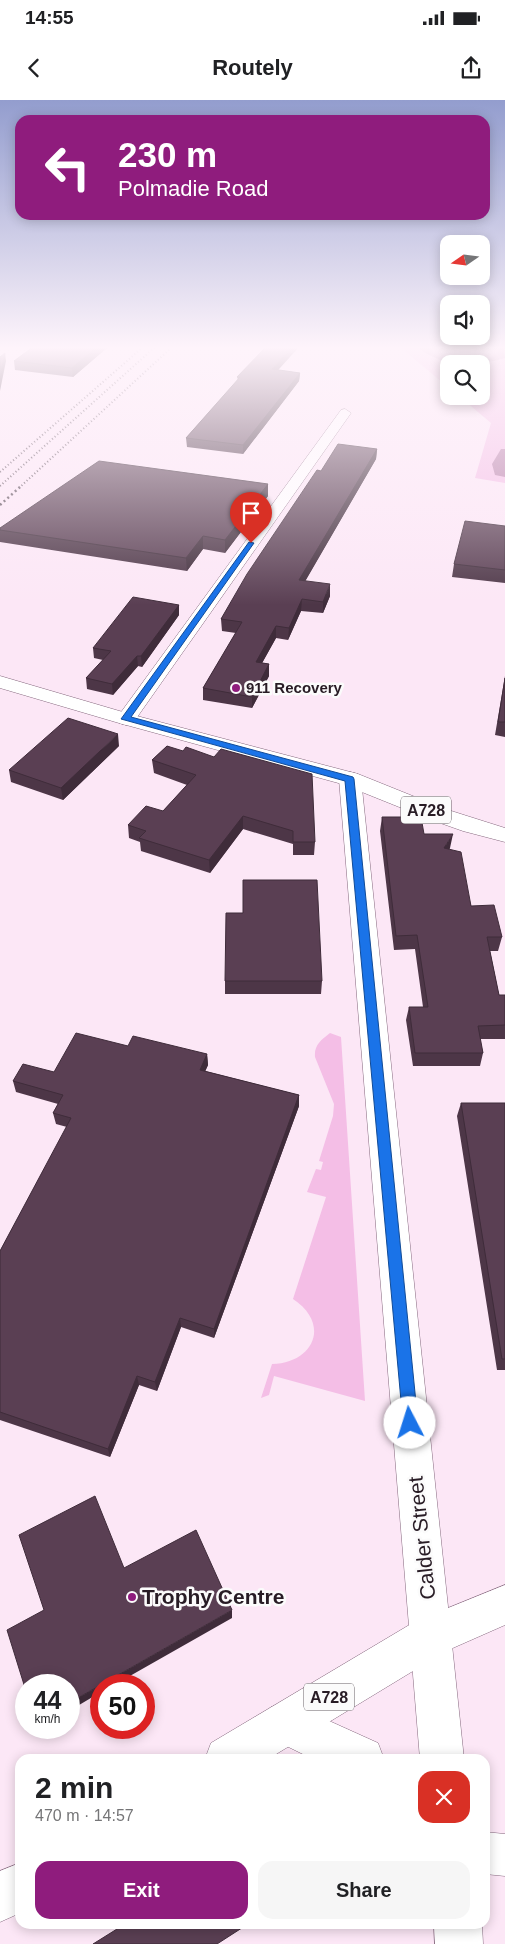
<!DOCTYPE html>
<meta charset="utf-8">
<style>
:root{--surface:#fff;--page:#f6f6f6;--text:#202124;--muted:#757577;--accent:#8f1c7d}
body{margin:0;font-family:Arial,sans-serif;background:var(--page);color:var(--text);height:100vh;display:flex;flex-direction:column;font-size:19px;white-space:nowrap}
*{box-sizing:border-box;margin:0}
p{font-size:16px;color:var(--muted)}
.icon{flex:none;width:28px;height:28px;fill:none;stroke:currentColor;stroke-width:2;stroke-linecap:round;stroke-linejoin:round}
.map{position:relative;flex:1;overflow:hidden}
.panel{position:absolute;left:15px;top:1654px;width:475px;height:175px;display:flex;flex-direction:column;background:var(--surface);border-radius:15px;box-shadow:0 2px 12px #0003}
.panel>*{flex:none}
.top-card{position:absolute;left:15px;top:15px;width:475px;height:105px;border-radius:15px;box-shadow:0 2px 12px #0003;background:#8f1c7d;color:#fff;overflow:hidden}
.needle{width:32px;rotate:256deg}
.fabs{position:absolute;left:440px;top:135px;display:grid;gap:10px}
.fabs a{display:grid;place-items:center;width:50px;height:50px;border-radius:10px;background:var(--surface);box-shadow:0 2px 12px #0003;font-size:25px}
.speed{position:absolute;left:15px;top:1574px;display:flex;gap:10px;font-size:25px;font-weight:700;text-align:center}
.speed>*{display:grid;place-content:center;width:65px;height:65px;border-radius:50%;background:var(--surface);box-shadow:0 2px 12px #0003;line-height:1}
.speed small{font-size:12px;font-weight:400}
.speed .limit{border:8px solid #d22;background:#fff;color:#111}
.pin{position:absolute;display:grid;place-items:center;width:42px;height:42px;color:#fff;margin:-51px -21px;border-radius:50% 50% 50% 0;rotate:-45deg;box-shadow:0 0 5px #0007}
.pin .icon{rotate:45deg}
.me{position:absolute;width:55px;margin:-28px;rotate:355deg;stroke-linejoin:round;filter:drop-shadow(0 0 4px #0008)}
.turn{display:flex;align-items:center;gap:18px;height:105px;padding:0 20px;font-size:22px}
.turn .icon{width:65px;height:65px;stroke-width:2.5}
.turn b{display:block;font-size:35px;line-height:42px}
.round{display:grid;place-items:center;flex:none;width:52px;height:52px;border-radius:15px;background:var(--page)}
.head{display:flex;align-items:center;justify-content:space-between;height:85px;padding:0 20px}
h1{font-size:30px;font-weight:600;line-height:38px}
.cta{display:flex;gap:10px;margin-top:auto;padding:10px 20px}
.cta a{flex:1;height:58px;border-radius:15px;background:var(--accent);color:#fff;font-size:20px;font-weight:600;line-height:58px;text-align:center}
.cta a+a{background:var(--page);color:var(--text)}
.status{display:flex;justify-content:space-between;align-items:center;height:35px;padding:0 25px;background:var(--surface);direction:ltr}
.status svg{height:14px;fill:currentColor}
header{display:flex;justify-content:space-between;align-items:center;height:65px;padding:0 20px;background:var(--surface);font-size:22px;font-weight:600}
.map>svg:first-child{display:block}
.green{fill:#f4bee6}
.water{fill:#b47ba6}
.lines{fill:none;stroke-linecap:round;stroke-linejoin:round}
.street-casing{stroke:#86697f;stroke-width:1}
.secondary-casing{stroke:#86697f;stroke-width:1}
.primary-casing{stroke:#86697f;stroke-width:1}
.street{fill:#fff;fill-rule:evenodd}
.secondary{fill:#fff;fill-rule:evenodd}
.primary{fill:#fff;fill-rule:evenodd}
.rail-far1{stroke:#5f515c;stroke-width:2;stroke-dasharray:1 2.5;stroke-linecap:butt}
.rail{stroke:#5f515c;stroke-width:2.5;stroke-dasharray:2 3;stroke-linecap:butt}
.wall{fill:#4d3647}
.shaded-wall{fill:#3f2c3a}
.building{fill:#5a3f53;stroke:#3f2c3a}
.route{fill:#1a73e8;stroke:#114b97}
.poi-dot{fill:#8f1c7d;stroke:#fbfbfb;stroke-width:2}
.labels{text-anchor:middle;stroke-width:5;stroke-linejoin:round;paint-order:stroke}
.far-poi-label{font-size:15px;font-weight:bold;fill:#281c25;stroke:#fbfbfb;text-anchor:start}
.shield{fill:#fbfbfb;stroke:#675f65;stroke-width:1}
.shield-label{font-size:16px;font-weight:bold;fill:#281c25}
.near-street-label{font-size:21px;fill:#281c25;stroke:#fbfbfb}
.near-poi-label{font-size:21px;font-weight:bold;fill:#281c25;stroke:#fbfbfb;text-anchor:start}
</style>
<div class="status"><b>14:55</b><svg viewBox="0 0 49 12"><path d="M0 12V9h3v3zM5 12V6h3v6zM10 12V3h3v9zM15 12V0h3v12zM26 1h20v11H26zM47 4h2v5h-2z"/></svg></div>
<header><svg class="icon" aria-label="back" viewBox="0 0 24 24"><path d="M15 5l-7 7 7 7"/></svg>Routely<svg class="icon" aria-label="share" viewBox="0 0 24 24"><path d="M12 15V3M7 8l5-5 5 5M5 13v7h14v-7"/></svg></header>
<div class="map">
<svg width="505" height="1844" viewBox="0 0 505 1844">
<rect width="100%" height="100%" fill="#fce7f6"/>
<path class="green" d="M400,247H505V383L475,378L491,323L459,296H481V264H449V288Z
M330,933L341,937L365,1301L274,1276L269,1295L261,1298L272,1264C314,1263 331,1224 293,1199L326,1097L307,1092L316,1069L321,1070L323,1062L319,1061L333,1016L334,1004L315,957C314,945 321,940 330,933Z"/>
<path class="water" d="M417,247H504L505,258C475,267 442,267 417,247Z
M501,349H505V377L495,375L492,364Z"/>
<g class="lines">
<g class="street-casing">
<path id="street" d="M345,309L351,313L133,623L126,625L119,623L117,619L119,615L341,310Z
M485,1732L505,1734V1776L485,1774Z"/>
</g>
<g class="secondary-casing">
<path id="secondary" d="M350,672L358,674L361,679L464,1659H420L339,679L342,674Z
M285,1601L378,1643L384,1659H313L270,1638L263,1623L270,1608Z
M434,1824H482L483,1844H435Z"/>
</g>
<g class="primary-casing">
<path id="primary" d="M0,576L133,615L358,674L445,709L505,728V742L463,731L429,719L342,684L119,623L0,588Z
M505,1485V1525L446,1551L268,1659H205L211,1643L416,1521Z
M20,1763V1813L0,1822V1771Z"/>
</g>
<use href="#street" class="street"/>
<use href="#secondary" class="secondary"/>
<use href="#primary" class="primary"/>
<path class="rail-far1" d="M0,372L143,247
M0,386L155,247
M19,388L172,247"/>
<path class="rail" d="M0,405L20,387"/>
</g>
<path class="wall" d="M108,247L73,277L15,270L14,261Z
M278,270L300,273L299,281L243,354L187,347L186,338L238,280L237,277Z
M377,349L376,359L305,481L330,496L323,513L301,511L288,540L276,538L262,563L269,564V576L252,608L203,600V588L236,533L222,531L221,519L321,371Z
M268,384V396L225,453L203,449L187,471L0,442V428Z
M505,426V483L452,477L454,464Z
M179,505V515L142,567L138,566L113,595L87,589L86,578L103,560L94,558L93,548Z
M505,576V637L495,635Z
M119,646L63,700L11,682L9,670Z
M167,646L315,742L314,755H293V744L243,729L210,773L141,751L140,742L129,738L128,725L163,711L187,685L154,673L152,660Z
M382,717L424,734L450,748L449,749L471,806L502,837L498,851H490L499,895H505V939H480L483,953L480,966H413L406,920L409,907H423L415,849L394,850L380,731Z
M243,813L322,881L321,894H225V881Z
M128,946L207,954L208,965L205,971L299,995V1006L214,1238L181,1227L157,1291L139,1285L110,1357L0,1320V1151L67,1027L56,1024L53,1013L58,1004L16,992L13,981L54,972Z
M461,1003H505V1270H497L457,1016Z"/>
<path class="shaded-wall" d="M97,247H108L73,277L72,268Z
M292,247H299L271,278L272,269Z
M5,253L6,261L0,291V276Z
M300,273L299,281L243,354V345Z
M377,349L376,359L299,492V480Z
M268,384V396L225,453V440Z
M203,436V449L187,471L186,458Z
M330,484V496L323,513V502Z
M302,499L301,511L288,540L289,528Z
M179,505V515L142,567L141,556Z
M276,526V538L256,574V562Z
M137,556L138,566L113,595L112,584Z
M269,564V576L252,608V597Z
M118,634L119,646L63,700L61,688Z
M243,716V729L210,773L209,760Z
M453,734L450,748L442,762L444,748Z
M207,954L208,965L201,981L200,970Z
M299,995V1006L214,1238V1229Z
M180,1218L181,1227L157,1291L155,1282Z
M137,1276L139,1285L110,1357L108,1349Z
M232,1510V1518L114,1585H101V1592L69,1611V1603Z"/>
<path class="building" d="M33,247H97L72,268L14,261Z
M266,247H292L272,269L300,273L243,345L186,338L240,277H237Z
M5,253L0,276V257Z
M338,344L377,349L299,480L330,484L323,502L302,499L289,528L276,526L256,562L269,564L252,597L203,588L242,522L221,519L247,474L317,370L321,371Z
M99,361L268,384L225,440L203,436L186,458L0,430V428Z
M465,421L505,426V470L454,464Z
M133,497L179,505L141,556H137L112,584L86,578L111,551L93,548Z
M505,578V622H498Z
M68,618L118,634L61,688L9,670Z
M167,646L183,651L186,647L214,657L221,649L312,674L315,742H293V731L243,716L209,760L139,738L146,731L128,725L146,706L163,711L196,675L152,660Z
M382,717H421L424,734H453L444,748L461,752L471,806L494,805L502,837H487L499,895H505V925L478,926L483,953H415L409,907H428L417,835L396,836Z
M243,780H317L322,881H225L226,813H243Z
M76,933L128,946L133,936L207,954L200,970L299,995L214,1229L180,1218L155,1282L137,1276L108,1349L0,1312V1151L71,1018L53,1013L63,995L13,981L23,964L54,972Z
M461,1003H505V1259H502Z
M95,1396L124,1468L196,1430L232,1510L69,1603V1585H26V1591L7,1530L44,1510L19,1435Z
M125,1824H248L217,1844H93Z
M321,1824H329L322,1828Z"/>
<linearGradient id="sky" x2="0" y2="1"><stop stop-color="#939dce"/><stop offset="0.49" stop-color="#fef4fb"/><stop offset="1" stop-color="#fef4fb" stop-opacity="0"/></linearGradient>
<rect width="505" height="505" fill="url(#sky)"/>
<path class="route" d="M249,442L254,443L131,617L353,677L354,679L418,1323L416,1329L410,1331L405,1329L403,1323L345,681L121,619Z"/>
<g class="poi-dot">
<circle cx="236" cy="588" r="5"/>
<circle cx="132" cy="1497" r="5"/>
</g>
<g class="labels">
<g class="far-poi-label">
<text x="246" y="593">911 Recovery</text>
</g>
<g class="shield">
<rect x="401" y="696.5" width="50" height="27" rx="4"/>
<rect x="304" y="1583.5" width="50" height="27" rx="4"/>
</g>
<g class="shield-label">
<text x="426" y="716">A728</text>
<text x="329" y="1603">A728</text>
</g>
<g class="near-street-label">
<text transform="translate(422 1438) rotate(-96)" y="7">Calder Street</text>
</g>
<g class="near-poi-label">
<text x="142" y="1504">Trophy Centre</text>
</g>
</g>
</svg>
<div class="fabs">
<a><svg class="needle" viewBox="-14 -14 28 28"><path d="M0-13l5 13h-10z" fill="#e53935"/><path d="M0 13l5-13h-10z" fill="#757577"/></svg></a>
<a><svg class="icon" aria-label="sound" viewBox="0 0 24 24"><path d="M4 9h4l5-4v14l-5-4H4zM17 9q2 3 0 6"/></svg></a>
<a><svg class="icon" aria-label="search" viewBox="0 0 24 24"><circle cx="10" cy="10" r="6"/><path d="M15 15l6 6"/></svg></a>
</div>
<div class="speed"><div>44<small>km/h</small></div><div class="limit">50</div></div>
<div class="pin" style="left:251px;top:443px;background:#d93025"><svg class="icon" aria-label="arrive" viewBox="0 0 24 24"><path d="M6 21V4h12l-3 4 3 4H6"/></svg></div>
<svg class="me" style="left:410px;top:1323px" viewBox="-20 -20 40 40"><circle r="19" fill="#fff"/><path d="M0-13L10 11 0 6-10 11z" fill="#1a73e8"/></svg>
<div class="top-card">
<div class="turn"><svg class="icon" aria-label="left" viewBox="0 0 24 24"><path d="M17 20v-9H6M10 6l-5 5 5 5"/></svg><div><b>230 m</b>Polmadie Road</div></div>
</div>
<section class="panel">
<div class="head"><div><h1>2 min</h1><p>470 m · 14:57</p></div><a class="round" style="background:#d93025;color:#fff"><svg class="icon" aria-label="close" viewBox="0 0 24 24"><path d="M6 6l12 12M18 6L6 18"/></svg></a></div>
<div class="cta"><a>Exit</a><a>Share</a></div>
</section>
</div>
